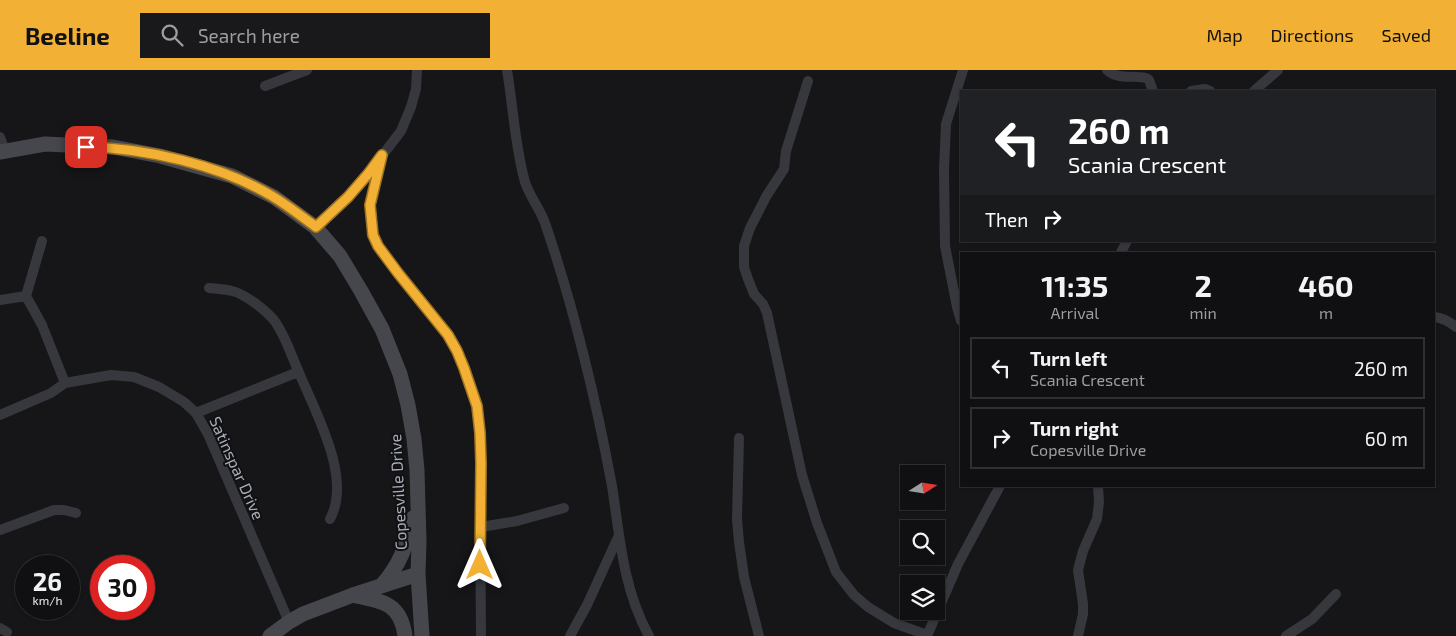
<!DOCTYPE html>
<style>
:root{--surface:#101012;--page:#19191b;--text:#f1f3f6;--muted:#9c9d9f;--line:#303032;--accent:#f2b134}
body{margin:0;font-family:"Exo 2",sans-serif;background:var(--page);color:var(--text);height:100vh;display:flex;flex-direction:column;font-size:19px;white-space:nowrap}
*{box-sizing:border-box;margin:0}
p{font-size:16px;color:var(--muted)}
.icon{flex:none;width:28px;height:28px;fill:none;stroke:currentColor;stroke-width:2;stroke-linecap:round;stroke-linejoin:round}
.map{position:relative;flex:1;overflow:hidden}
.panel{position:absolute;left:960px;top:182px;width:475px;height:235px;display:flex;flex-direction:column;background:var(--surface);border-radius:0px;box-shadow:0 1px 4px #0004,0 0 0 1px var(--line)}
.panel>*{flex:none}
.hud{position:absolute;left:960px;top:20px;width:475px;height:152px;border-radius:0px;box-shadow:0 1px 4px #0004,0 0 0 1px var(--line);background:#202124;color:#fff;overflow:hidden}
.needle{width:32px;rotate:78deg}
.fabs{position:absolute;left:900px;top:395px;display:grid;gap:10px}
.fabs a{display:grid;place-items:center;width:45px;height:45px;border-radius:0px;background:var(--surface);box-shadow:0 1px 4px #0004,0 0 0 1px var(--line);font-size:25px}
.speed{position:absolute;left:15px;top:485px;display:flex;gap:10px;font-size:25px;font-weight:700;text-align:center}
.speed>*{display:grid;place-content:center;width:65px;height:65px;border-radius:50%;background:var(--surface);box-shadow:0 1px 4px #0004,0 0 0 1px var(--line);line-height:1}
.speed small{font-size:12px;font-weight:400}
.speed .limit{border:8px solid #d22;background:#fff;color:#111}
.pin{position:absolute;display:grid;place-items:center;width:42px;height:42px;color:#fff;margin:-21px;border-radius:10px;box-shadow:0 2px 8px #0006}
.me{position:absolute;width:55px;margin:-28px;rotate:0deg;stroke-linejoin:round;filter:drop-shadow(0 0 4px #0008)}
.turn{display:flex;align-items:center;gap:18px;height:105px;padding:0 25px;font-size:22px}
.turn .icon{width:65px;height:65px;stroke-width:2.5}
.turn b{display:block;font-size:35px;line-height:42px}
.then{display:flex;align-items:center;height:48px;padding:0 25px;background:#0003;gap:10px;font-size:19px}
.eta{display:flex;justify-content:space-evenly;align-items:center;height:85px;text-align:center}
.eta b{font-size:30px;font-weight:700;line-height:35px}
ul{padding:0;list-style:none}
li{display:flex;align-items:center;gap:15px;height:62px;margin:0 10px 8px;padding:0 15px;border:2px solid var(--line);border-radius:0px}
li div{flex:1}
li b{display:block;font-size:19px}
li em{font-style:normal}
header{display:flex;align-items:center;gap:30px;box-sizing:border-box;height:70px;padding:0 25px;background:var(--accent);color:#111}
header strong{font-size:24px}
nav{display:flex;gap:28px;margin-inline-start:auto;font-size:18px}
.search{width:350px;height:45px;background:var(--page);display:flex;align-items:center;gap:12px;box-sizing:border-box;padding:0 18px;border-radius:0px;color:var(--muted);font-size:19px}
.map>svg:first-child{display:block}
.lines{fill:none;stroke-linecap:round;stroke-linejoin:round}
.street{stroke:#37383d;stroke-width:10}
.secondary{stroke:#45474d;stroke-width:15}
.route-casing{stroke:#9d7322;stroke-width:12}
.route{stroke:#f2b134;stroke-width:9}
.labels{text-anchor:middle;stroke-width:4;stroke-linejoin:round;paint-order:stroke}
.street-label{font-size:16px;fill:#a8adb8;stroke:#111113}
</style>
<header>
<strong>Beeline</strong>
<div class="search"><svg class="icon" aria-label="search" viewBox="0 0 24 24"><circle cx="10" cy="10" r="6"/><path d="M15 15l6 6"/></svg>Search here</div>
<nav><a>Map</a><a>Directions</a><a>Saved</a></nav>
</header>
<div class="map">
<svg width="1456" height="566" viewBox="0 0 1456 566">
<rect width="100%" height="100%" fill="#161618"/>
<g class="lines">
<path class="street" d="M507,0C513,36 515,77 525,112C530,127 540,139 545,153C560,197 573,242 584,287C595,330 604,373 612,416C620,468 623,519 649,566
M1107,0C1118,10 1133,5 1146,8L1149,10L1153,21
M808,11L786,81L784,99L767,125L750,158L744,176V197L748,209L754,224L763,234L767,243L802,405L817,453L836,502L854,525L868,537L894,553L927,565
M265,16L307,0
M1191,21L1205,19L1210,21
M1254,21L1278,0
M0,67L5,81
M382,85L370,135L373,165L378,176L398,203L448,265L457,281L464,298L477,336L480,363L481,393L480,431L481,566
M315,157L347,127L368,104L401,61L411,37L416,19L417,0
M1120,184L1127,171
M209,218C217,219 225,219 232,221C245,224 264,239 273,249C284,262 291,285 298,300C314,340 353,407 330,449
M26,226L42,171
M0,230L26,226L42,255L65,313
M1434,247C1443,248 1449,251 1456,257
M961,251L957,237L945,176L944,99L946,54L963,0
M196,343L298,302
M0,345L51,323L65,313L111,305L134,307L159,317L184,332L196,343L208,364L289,552
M739,368L737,449L739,472L744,507L759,566
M481,457L517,451L564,438
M0,460L54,440H64L76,443
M0,558L7,562
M570,566L587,535L619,465
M927,566L958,494L1000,416
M1078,566L1083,544V534L1078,500L1083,481L1097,449L1099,432L1098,416
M1286,566L1312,549L1336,524"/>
<path class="secondary" d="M0,82L45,74L113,77L160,86L232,106L274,127L315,157L340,186L361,221L382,259L400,304L408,335L414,369L417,400L419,472L418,504L422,566
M381,516C401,494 406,476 413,448
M356,526C383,531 401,534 405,566
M270,566L289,552L303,544L353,525L418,504"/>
</g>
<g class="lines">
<g class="route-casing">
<path id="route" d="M86,77C146,78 220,95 272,126C287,135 301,146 316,157L348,127L368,104L382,85L370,135L373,165L378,176L398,203L448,265L457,281L464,298L477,336L480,363L481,393L480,495"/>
</g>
<use href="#route" class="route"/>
</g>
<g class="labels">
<g class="street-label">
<text transform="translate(237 398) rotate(66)" y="6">Satinspar Drive</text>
<text transform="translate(398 422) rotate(-93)" y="6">Copesville Drive</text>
</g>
</g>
</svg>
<div class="fabs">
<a><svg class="needle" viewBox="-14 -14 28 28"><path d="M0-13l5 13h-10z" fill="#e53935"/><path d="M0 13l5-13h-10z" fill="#9c9d9f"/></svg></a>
<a><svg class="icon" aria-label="search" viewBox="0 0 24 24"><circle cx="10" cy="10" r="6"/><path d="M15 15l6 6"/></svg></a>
<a><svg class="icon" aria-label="layers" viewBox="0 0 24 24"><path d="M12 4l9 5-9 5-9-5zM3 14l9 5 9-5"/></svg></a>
</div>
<div class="speed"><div>26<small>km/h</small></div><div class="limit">30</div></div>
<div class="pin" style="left:86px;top:77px;background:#d93025"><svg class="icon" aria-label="arrive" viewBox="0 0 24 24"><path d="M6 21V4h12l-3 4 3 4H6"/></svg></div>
<svg class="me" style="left:480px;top:495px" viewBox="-20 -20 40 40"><path d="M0-17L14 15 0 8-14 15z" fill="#f2b134" stroke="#fff" stroke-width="4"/></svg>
<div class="hud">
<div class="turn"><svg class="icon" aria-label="left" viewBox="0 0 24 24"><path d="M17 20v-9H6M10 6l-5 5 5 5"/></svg><div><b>260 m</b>Scania Crescent</div></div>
<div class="then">Then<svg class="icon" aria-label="right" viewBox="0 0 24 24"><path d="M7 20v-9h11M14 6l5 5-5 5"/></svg></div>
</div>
<section class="panel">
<div class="eta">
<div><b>11:35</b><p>Arrival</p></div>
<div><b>2</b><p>min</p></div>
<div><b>460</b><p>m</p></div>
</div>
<ul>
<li><svg class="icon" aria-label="left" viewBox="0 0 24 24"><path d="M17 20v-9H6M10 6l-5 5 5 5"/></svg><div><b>Turn left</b><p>Scania Crescent</p></div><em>260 m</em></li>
<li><svg class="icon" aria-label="right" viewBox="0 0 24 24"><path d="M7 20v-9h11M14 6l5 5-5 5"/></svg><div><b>Turn right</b><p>Copesville Drive</p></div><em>60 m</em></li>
</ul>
</section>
</div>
